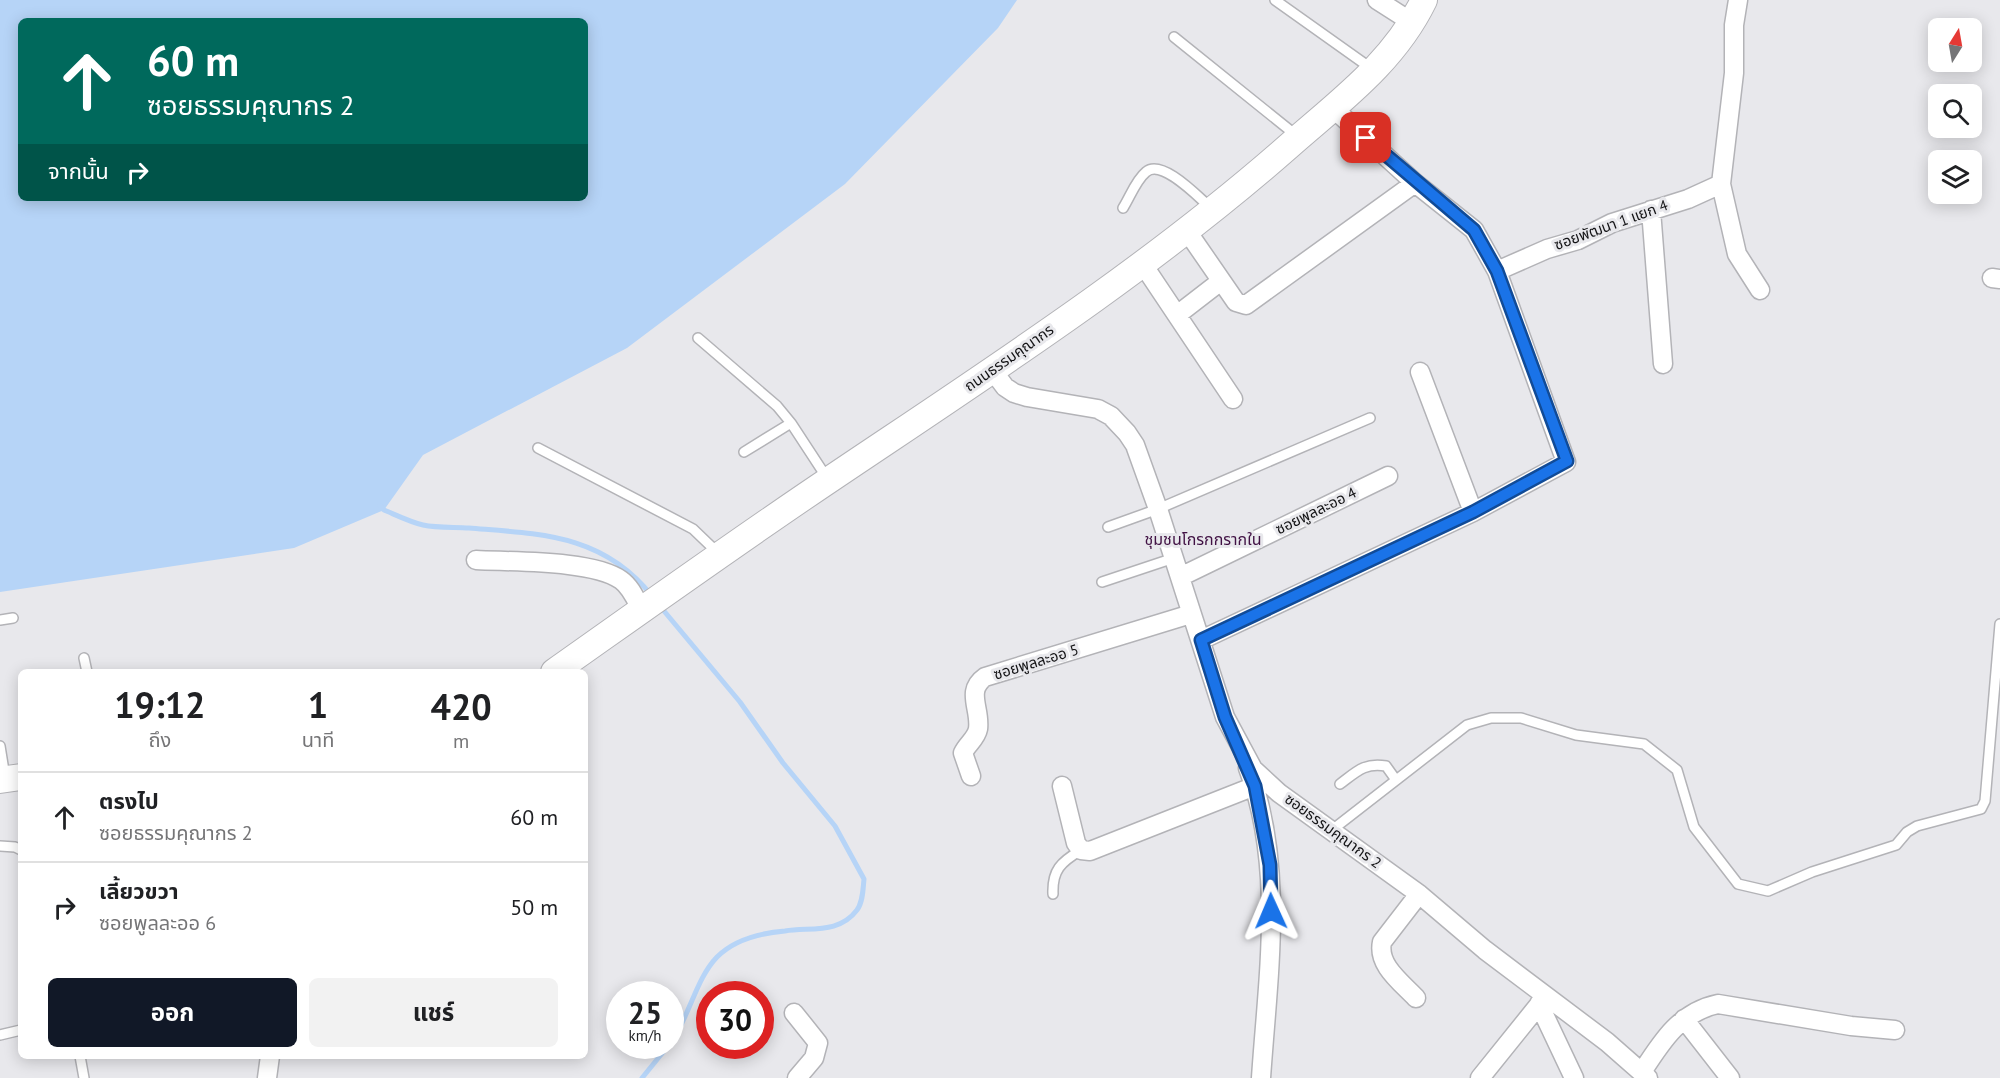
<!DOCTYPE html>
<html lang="th">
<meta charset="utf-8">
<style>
:root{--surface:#fff;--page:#f2f2f2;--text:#202124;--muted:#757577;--line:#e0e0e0;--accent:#111827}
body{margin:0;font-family:"PT Sans","Noto Sans Thai",sans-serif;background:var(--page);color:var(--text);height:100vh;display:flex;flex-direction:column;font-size:22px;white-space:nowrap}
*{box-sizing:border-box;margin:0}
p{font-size:20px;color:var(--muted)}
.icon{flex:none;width:33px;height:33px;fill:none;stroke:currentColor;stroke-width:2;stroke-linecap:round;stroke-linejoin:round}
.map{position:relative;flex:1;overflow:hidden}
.sheet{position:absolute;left:18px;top:669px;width:570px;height:390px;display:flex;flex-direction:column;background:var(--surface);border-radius:9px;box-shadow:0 3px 15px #0003}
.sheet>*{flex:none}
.banner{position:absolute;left:18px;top:18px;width:570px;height:183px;border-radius:9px;box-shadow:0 3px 15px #0003;background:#00695c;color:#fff;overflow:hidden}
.needle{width:39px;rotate:11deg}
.fabs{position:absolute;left:1928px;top:18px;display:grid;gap:12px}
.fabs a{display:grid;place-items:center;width:54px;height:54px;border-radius:9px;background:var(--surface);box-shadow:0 3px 15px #0003;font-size:30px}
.speed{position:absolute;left:606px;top:981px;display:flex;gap:12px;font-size:30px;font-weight:700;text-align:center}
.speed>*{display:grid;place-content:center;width:78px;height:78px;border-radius:50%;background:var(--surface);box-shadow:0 3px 15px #0003;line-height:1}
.speed small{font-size:15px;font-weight:400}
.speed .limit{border:9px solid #d22;background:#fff;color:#111}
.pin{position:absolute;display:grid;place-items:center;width:51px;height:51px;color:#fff;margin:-26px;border-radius:12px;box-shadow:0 3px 9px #0006}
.me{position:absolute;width:66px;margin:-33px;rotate:359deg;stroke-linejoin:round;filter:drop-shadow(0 0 4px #0008)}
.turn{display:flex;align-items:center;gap:21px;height:126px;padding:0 30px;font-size:27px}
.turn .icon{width:78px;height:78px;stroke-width:2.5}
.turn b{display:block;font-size:42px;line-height:51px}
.then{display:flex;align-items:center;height:57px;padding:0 30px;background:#0003;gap:12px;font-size:22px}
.eta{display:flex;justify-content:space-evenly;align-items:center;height:102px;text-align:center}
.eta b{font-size:36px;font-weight:700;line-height:42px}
.cta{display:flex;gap:12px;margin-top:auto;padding:12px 30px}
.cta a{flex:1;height:69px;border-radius:9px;background:var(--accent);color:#fff;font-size:24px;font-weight:700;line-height:69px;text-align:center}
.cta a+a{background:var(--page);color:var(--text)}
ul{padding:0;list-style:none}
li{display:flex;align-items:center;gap:18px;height:90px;padding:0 30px;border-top:2px solid var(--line)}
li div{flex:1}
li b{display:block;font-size:22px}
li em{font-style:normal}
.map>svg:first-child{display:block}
.water{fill:#b6d4f7;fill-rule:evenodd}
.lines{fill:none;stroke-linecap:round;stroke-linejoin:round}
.stream{stroke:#b6d4f7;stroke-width:5}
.lane-casing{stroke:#b3b3b7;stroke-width:12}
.street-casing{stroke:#b3b3b7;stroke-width:21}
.secondary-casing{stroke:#b3b3b7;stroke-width:28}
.lane{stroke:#fff;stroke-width:9}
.street{stroke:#fff;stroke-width:18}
.secondary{stroke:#fff;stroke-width:26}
.route-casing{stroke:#114b97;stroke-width:15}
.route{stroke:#1a73e8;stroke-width:10}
.labels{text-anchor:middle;stroke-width:6;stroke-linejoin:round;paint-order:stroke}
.street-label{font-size:15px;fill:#131315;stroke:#e8e8ec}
.neighbourhood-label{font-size:16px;fill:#411244;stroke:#e8e8ec}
</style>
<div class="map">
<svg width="2000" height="1078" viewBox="0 0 2000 1078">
<rect width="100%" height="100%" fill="#e8e8ec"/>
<path class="water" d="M0,0H1017L998,28L845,184L627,348L423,455L384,510L294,548L0,592ZM21,21H585V198H21Z"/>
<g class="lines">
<path class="stream" d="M380,506L384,510C396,515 410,522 423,525C437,528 454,527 469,528C541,534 603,534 652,596
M659,605L740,702L783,763L835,826L864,879C863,889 863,902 857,910C839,934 811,927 785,931C761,933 734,940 717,957C695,980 690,1017 670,1042
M642,1078L668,1046"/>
<g class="lane-casing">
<path id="lane" d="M1275,0L1372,69
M1174,37L1297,136
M1123,208C1130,197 1136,180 1146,172C1162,158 1199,198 1211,208
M698,338L777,406L791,423L827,478
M538,448L693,529L719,554
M744,452L791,423
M1108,527L1158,509L1370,418
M1102,582L1174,558
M0,620L13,618
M84,658L87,672
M0,746L5,777
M1340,784C1356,772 1365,762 1386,766L1396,780
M1332,830L1467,725L1491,718H1521L1576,735L1644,744L1677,770L1694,827L1738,884L1768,891L1812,872L1896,845L1907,832L1917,826L1981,809L1985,801L2000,624
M0,846L15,847L21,850
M1053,894C1052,870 1061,862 1081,850
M0,1035L21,1030
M80,1056L84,1078"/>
</g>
<g class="street-casing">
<path id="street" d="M1377,0L1413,23
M1721,184L1737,254L1760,290
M1651,210L1663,364
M1187,231L1236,302L1246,305L1415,183
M1142,263L1233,399
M1497,271L1547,249L1578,240L1612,223L1688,199L1721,184L1734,73V25L1738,0
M1992,278L2000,279
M1177,315L1221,281
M993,371L1005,387L1014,393L1027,397L1098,409L1111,416L1127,433L1135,445L1158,509L1225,717L1253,769L1279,793L1419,894L1485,950L1607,1042L1648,1078
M1420,372L1473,512
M476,560C513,562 593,560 621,580C631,587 636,600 642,611
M1180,577L1388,476
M1201,640L1473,512L1566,462L1497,271L1474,230L1415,183L1334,109
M1248,768C1285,866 1268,975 1261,1078
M971,776L963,753C967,744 976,739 978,729C981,709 965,691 985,677L1191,614
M1062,786L1076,843L1081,850L1090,851L1255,786
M1416,998C1401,982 1377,965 1382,942L1419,894
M1539,1004L1574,1078
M794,1013L818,1043L814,1058L797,1078
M1684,1019L1730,1078
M1642,1072C1662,1041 1680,1012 1718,1004L1851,1026L1895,1030
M267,1078L270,1056
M1480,1078L1546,996"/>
</g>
<g class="secondary-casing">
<path id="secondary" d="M554,672C646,607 738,541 832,478C988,373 1148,270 1290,145C1340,101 1394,62 1424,0
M0,780L21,777"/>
</g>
<use href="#lane" class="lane"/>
<use href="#street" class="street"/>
<use href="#secondary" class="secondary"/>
</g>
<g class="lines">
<g class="route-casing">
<path id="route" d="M1271,911L1270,865L1255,786L1225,717L1201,640L1473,512L1567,461L1497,271L1474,230L1366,138"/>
</g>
<use href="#route" class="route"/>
</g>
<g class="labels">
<g class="street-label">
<text transform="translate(1611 225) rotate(-20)" y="5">ซอยพัฒนา 1 แยก 4</text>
<text transform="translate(1009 358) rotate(-35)" y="5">ถนนธรรมคุณากร</text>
<text transform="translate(1316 511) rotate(-26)" y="5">ซอยพูลละออ 4</text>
<text transform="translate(1036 662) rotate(-17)" y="5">ซอยพูลละออ 5</text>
<text transform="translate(1333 831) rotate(36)" y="5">ซอยธรรมคุณากร 2</text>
</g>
<g class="neighbourhood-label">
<text x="1203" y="545">ชุมชนโกรกกรากใน</text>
</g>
</g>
</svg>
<div class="fabs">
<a><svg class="needle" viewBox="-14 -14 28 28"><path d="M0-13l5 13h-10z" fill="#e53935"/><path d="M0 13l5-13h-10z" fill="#757577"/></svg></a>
<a><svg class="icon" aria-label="search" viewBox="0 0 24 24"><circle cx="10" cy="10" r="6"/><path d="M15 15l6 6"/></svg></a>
<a><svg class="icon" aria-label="layers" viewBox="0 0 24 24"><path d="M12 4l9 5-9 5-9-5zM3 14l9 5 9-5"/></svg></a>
</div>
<div class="speed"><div>25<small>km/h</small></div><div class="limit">30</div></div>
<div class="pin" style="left:1366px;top:138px;background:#d93025"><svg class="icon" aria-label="arrive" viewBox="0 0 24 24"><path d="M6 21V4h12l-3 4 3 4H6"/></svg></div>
<svg class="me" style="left:1271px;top:911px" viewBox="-20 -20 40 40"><path d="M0-17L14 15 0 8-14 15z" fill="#1a73e8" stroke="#fff" stroke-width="4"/></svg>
<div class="banner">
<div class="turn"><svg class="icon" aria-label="ahead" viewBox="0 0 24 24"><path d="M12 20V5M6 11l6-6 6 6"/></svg><div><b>60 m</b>ซอยธรรมคุณากร 2</div></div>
<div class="then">จากนั้น<svg class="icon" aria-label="right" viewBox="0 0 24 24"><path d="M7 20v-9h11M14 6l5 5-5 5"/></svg></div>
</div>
<section class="sheet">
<div class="eta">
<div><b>19:12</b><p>ถึง</p></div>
<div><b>1</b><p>นาที</p></div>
<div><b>420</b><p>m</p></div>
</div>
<ul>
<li><svg class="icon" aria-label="ahead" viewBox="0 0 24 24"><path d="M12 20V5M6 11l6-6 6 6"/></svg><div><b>ตรงไป</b><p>ซอยธรรมคุณากร 2</p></div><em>60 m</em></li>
<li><svg class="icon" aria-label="right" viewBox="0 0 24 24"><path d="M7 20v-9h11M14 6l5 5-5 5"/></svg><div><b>เลี้ยวขวา</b><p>ซอยพูลละออ 6</p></div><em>50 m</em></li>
</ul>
<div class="cta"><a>ออก</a><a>แชร์</a></div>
</section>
</div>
